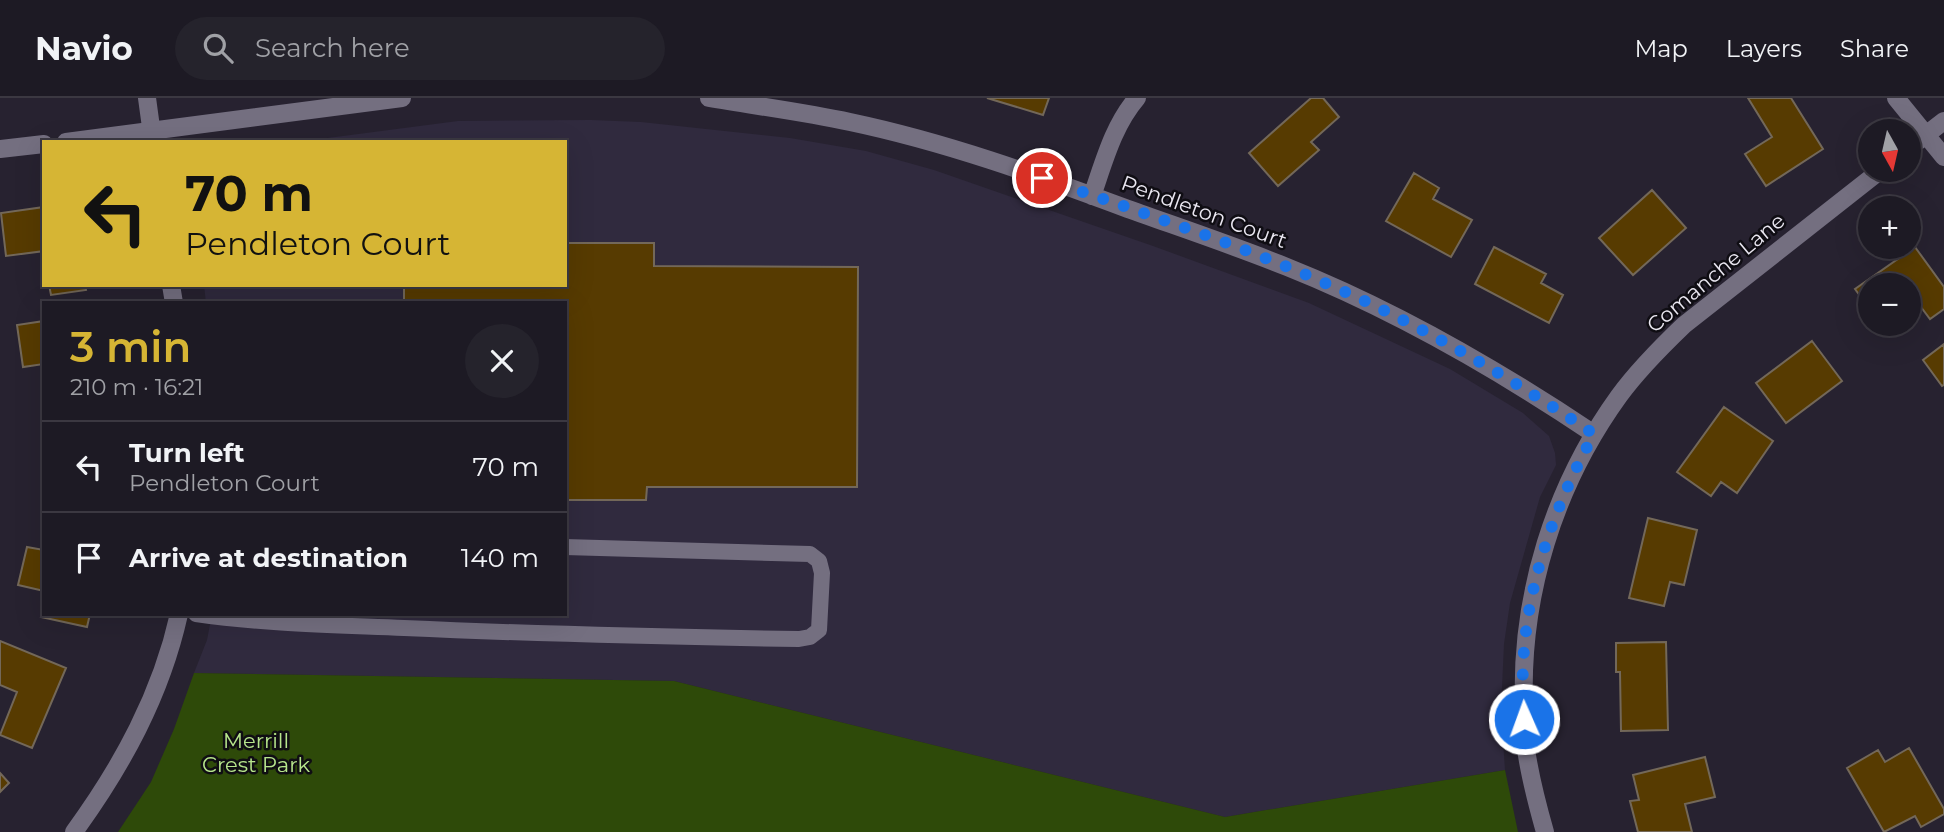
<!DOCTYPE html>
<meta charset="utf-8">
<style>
:root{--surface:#1d1a24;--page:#25232c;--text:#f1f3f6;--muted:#a0a1a6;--line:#3b3841;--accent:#d6b534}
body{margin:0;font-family:Montserrat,sans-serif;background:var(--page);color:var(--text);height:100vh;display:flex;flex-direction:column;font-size:26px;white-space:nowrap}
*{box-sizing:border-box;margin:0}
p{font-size:23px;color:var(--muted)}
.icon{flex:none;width:38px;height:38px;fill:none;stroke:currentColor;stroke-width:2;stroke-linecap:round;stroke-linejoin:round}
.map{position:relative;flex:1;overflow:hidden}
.drawer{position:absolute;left:42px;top:203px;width:525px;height:315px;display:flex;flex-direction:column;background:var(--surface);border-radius:0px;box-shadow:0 7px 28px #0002,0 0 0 2px var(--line)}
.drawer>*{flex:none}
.top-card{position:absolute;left:42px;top:42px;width:525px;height:147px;border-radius:0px;box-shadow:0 7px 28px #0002,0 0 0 2px var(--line);background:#d6b534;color:#111;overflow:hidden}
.needle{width:46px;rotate:172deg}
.tools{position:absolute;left:1858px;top:21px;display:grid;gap:14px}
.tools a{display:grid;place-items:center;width:63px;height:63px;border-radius:50%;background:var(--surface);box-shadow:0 7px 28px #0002,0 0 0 2px var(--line);font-size:35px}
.pin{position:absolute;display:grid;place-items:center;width:60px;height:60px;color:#fff;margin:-30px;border:4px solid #fff;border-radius:50%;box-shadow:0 2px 7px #0007}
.me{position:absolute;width:77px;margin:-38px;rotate:358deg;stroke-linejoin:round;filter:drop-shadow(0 0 5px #0008)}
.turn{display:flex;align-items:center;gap:24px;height:147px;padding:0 28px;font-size:32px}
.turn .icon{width:91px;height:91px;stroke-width:2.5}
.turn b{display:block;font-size:49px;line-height:60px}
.round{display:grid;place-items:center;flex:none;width:74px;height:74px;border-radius:37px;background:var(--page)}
.overview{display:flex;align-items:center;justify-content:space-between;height:119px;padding:0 28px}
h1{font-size:42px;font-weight:600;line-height:52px;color:var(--accent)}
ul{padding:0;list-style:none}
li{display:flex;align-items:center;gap:21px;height:91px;padding:0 28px;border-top:2px solid var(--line)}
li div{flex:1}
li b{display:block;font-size:26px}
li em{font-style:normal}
header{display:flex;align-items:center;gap:42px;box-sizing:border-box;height:98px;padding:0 35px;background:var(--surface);border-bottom:2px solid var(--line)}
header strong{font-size:33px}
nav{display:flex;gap:38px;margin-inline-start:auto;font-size:24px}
.search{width:490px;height:63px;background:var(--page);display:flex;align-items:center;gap:18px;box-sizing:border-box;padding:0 24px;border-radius:38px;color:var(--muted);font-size:26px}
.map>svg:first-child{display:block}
.built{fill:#302a3e}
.green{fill:#2e4a09}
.building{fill:#573b01;stroke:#736859;stroke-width:2}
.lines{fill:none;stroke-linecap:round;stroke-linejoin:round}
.service{stroke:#746f80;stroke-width:16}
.minor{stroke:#746f80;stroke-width:18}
.route{stroke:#1a73e8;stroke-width:12;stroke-dasharray:0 21.6}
.labels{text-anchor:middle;stroke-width:5;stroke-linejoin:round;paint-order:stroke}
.street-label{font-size:21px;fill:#eae7f1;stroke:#0f0d13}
.park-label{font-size:21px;fill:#b7e68c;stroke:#0f0d13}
</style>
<header>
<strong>Navio</strong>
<div class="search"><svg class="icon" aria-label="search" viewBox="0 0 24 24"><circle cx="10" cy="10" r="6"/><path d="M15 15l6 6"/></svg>Search here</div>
<nav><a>Map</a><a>Layers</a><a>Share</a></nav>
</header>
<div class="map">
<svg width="1944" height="734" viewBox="0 0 1944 734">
<rect width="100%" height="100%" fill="#272230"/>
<path class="built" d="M591,22L641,24L790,40L866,53L934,72L1153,148L1309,205L1450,271L1523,315L1549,338L1555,355L1556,367L1540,399L1510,505L1504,546L1501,611L1505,672L1225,719L674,583L194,575L207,542L212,516H565V205H206L204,187H565V44H297L458,23Z"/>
<path class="green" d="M194,575L674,583L1225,719L1505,672L1518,734H118L151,684L174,631Z"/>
<path class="building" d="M987,0H1049L1043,17Z
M1311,0H1323L1339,19L1311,44L1319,52L1278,88L1249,55Z
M1748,0H1791L1823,51L1766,88L1745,56L1772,39Z
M1414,75L1439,90L1433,101L1472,122L1451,159L1386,123Z
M1652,92L1686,130L1633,177L1599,140Z
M44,109V153L6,158L1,115Z
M565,145H654V168L858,169L857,389H647L646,402H565V205H404V187H565Z
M1494,149L1546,176L1541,185L1563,197L1549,225L1475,186Z
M1915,149L1944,189V211L1930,221L1915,201L1909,205V187H1871V213L1855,191Z
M49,187H85L86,192L51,197Z
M44,223V266L23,269L17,227Z
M1812,243L1842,283L1786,325L1756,285Z
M1944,246V287L1942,288L1923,262Z
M1724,309L1773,343L1737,395L1721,384L1711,398L1677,374Z
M1648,420L1697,432L1684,487L1670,484L1664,508L1629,500Z
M27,449L44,452V493L18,487Z
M44,507V516H90L87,529L41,519Z
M0,543L66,570L32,650L0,637L17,594L0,587Z
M1666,544L1668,632L1621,633L1620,574H1616V545Z
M1909,650L1944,711V716L1921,729L1915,718L1884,734L1847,670L1878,652L1885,664Z
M1705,659L1715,699L1685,706L1692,734H1638L1630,703L1639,702L1633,677Z
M0,675L9,685L0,694Z"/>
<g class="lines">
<path class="service" d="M196,516C265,526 335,527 404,530C536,536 668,539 799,541L810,539L819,532L822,475L819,463L810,456L565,449"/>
<path class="minor" d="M147,0L153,44
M709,0C756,8 804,14 850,24C945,44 1037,77 1128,111C1181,130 1235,148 1287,169C1395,212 1497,271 1594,336
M1896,0L1944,59
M66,44L402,0
M1909,50L1944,23
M0,51L44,46
M1092,98C1104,64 1113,28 1137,0
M171,187L174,205
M74,734C122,668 161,597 179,516
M1545,734C1537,706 1530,679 1526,651C1524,637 1524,622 1524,608C1520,498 1554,388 1619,298C1638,272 1661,249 1684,227L1881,72"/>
</g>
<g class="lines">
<path class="route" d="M1042,80C1155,119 1271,157 1379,210C1453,246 1525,290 1594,336C1555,407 1527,485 1523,567C1522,585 1524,603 1524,621"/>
</g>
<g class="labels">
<g class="street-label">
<text transform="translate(1204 114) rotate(20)" y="7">Pendleton Court</text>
<text transform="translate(1716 175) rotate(-40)" y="7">Comanche Lane</text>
</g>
<g class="park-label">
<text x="256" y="650">Merrill<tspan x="256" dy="24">Crest Park</tspan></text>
</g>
</g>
</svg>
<div class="tools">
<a><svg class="needle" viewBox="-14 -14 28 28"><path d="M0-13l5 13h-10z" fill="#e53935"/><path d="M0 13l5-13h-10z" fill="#a0a1a6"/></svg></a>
<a>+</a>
<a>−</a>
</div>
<div class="pin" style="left:1042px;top:80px;background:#d93025"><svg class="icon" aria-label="arrive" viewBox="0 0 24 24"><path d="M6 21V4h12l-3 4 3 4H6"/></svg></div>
<svg class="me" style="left:1524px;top:621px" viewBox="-20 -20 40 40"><circle r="17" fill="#1a73e8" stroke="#fff" stroke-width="3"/><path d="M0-11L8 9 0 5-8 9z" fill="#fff"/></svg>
<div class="top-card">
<div class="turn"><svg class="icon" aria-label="left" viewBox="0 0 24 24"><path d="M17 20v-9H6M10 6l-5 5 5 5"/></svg><div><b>70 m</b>Pendleton Court</div></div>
</div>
<section class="drawer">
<div class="overview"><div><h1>3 min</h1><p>210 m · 16:21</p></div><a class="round"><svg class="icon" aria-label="close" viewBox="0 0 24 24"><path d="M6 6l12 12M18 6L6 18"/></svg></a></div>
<ul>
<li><svg class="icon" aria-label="left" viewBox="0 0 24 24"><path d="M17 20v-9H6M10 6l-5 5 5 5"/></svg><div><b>Turn left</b><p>Pendleton Court</p></div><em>70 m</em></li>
<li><svg class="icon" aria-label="arrive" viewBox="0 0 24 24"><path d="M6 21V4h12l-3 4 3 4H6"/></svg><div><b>Arrive at destination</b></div><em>140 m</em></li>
</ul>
</section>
</div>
